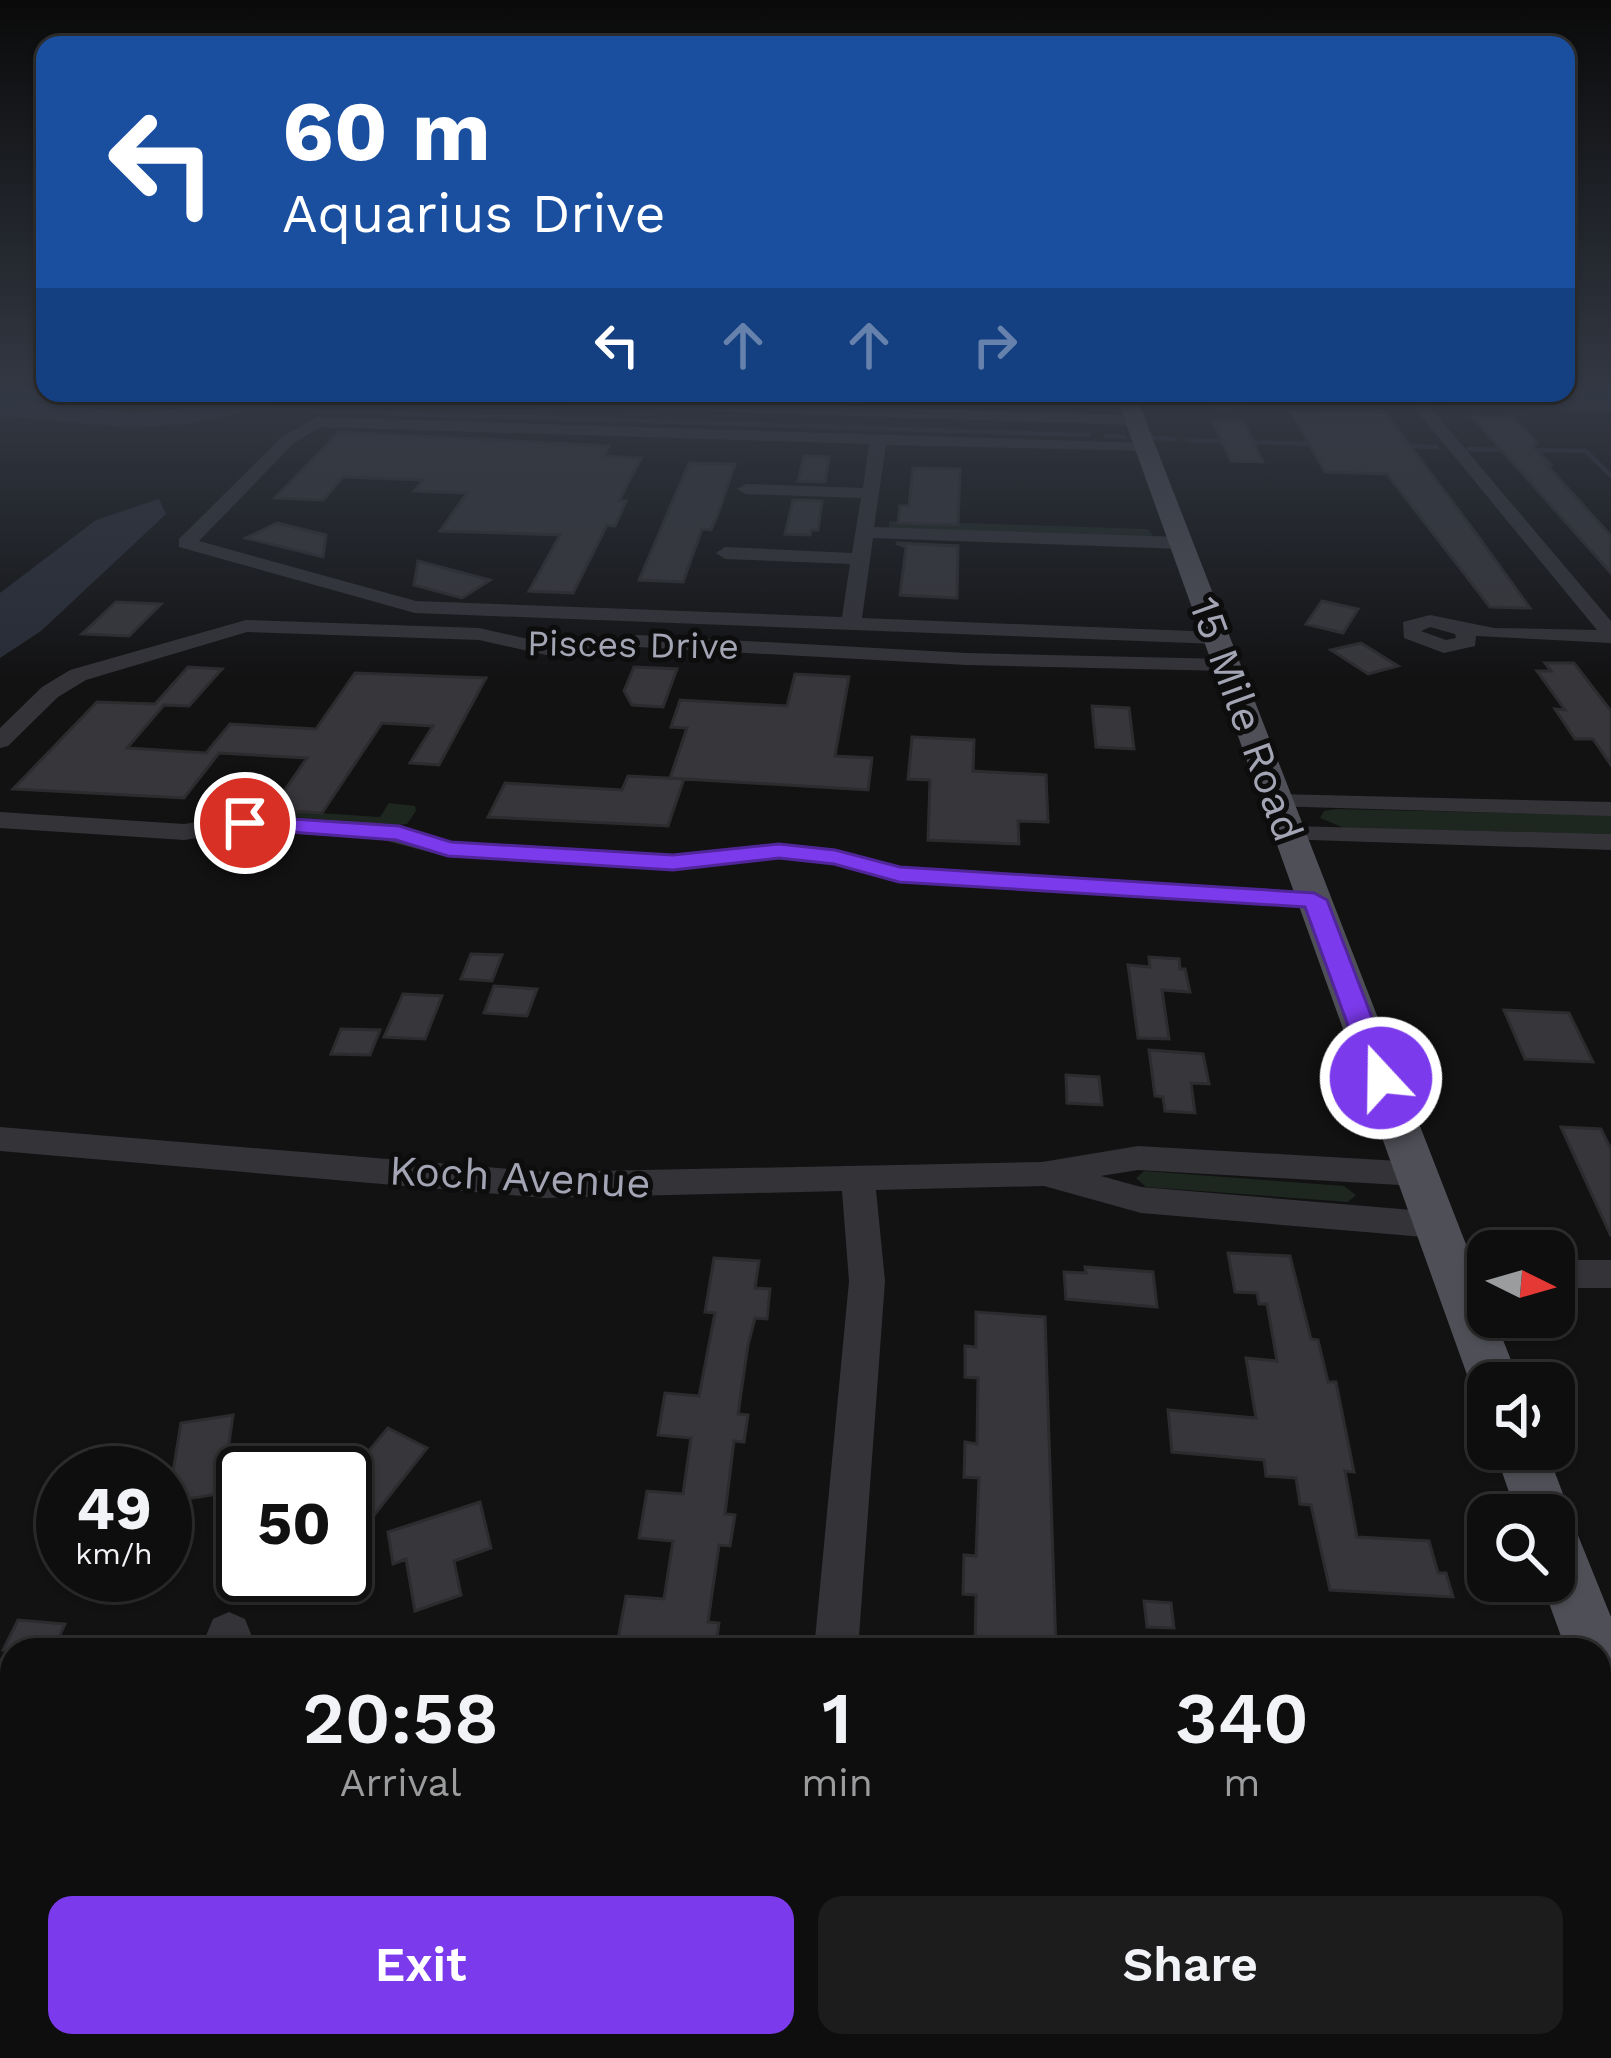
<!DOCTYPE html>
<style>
:root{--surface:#0e0e0e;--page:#1c1c1c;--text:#f1f3f6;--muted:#9b9c9e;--line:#2e2e2e;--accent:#7c3aed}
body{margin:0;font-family:"Work Sans",sans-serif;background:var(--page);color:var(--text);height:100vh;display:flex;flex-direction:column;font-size:45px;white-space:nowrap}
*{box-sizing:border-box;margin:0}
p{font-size:39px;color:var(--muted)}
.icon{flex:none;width:66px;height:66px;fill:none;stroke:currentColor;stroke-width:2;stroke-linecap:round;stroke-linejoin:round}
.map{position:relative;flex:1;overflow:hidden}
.sheet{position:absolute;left:0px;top:1638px;width:1611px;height:420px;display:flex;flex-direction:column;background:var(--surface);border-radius:36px 36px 0 0;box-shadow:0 3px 9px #0004,0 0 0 3px var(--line)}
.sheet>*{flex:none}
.top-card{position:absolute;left:36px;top:36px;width:1539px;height:366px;border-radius:24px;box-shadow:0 3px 9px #0004,0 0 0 3px var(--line);background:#1a4fa0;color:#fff;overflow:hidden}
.needle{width:78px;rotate:95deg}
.controls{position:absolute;left:1467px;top:1230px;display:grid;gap:24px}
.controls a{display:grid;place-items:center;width:108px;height:108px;border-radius:24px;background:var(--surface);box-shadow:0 3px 9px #0004,0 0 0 3px var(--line);font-size:60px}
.speed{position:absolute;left:36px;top:1446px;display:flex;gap:24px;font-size:60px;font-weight:700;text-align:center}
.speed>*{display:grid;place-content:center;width:156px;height:156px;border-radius:50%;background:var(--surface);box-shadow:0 3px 9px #0004,0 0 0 3px var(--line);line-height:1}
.speed small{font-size:30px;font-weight:400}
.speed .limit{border:6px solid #111;border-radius:18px;background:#fff;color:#111}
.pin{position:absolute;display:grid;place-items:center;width:102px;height:102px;color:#fff;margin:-51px;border:6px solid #fff;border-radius:50%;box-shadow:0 3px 12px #0007}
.me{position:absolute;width:132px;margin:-66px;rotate:339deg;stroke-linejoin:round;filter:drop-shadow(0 0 9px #0008)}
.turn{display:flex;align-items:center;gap:42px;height:252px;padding:0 48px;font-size:54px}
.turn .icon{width:156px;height:156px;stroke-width:2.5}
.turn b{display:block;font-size:84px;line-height:102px}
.lanes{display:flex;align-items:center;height:114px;padding:0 48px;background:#0003;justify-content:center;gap:60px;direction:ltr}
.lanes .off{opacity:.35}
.eta{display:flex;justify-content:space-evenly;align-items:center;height:204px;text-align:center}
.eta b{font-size:72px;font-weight:600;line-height:84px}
.button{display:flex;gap:24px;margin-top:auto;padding:24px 48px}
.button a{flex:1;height:138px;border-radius:24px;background:var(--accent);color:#fff;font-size:48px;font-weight:600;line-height:138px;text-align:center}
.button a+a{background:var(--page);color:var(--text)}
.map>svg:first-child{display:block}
.green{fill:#1e2620}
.water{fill:#282c37}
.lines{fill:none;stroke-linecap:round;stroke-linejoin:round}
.stream{stroke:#282c37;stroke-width:4.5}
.river{fill:#282c37;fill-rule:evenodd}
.building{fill:#37373b;stroke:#2c2c2f;stroke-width:3}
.minor{fill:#333338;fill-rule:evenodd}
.major{fill:#4f4f57;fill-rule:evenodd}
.route{fill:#7c3aed;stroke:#51269a;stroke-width:3}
.labels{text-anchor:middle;stroke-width:10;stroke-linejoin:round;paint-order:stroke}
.far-street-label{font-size:36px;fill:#a3a4b4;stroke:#0d0d0e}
.street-label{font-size:42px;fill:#a3a4b4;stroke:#0d0d0e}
</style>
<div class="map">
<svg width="1611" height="2058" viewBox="0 0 1611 2058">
<rect width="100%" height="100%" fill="#121213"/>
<path class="green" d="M896,521L1148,529L1154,537L889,528V522Z
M269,796L281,797L273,810L380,817L389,803L415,806L416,811L407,824L399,825L251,814L257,800Z
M1336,809L1611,815V834L1344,828L1320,818L1324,811Z
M1144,1171L1344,1186L1356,1195L1348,1202L1146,1187L1136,1178Z"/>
<path class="water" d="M159,499L166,514L41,631L0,658V593L96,520Z"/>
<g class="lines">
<path class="stream" d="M235,408L1089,435
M1106,436L1124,437
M1153,438L1175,439
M1187,440L1230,441
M1247,442L1320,444
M1403,446L1436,447
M1469,449L1512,450
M1528,450L1586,451L1611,476"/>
<path class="river" d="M257,393H308L305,399L189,424L133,428L0,416V400L133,412L189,408Z"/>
</g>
<path class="building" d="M1384,411L1475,532L1530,608L1490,607L1387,474L1325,472L1291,412Z
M1472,417L1514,418L1537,443L1533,446L1551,465H1547L1611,536V573Z
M1212,421H1243L1263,462L1231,461Z
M339,432L609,446L604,456L641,458L619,501H626L615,526L607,525L573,593L529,591L560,535L440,531L467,493L414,491L423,480L343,477L323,500L275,498Z
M804,456L829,457L825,482L798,481Z
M689,463L735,464L718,514L711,530L702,529L683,582L639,580Z
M913,468L960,469L958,525L898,523L900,506H909Z
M793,500L822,501L818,530H811L810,535L785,534Z
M277,523L326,535L323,557L246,538Z
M896,543L958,546L957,598L900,595L906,547Z
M418,561L490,580L462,598L414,585Z
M1322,601L1358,609L1343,633L1306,624Z
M116,602L161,604L129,636L82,634Z
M1361,643L1398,666L1368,674L1331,650Z
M1545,663H1574L1611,711V765L1593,739H1575L1555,709L1565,710L1537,671H1551Z
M188,667L222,669L189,706L164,705L127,748L206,753L230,724L316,729L355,673L486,678L439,765L410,763L433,726L382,723L322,813L271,810L307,758L219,753L184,798L13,789L97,702L155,704Z
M634,667L677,669L663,707L632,705L624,691Z
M795,674L849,677L835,756L872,758L868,790L670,778L687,728L671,727L680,700L787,706Z
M1092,706L1129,708L1134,749L1096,747Z
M912,737L974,740L973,771L1046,775L1048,822L1018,821L1019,844L928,840L930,780L908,779Z
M628,776L684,779L668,826L488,817L505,783L622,790Z
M471,954L502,955L492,981L461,979Z
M1149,957L1179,959L1180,969H1185L1190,992L1162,990L1169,1039L1138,1038L1128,965L1150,967Z
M494,986L537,989L527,1016L484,1013Z
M403,994L442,996L425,1039L384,1037Z
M1504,1010L1569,1013L1593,1062L1525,1059Z
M341,1029L380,1030L370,1055L331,1054Z
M1149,1050L1203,1054L1209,1084L1191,1083L1195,1113L1165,1111L1163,1097L1155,1096Z
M1066,1075L1099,1077L1102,1105L1067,1103Z
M1561,1127L1601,1129L1611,1149V1236Z
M1228,1253L1290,1256L1311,1339L1318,1340L1328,1382H1336L1354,1472L1345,1471L1357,1537L1429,1541L1438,1573H1446L1453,1597L1330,1590L1311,1505L1300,1504L1296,1478L1266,1476L1264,1460L1172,1452L1168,1410L1256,1418L1246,1358L1277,1361L1267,1304H1259L1257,1293L1235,1292Z
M714,1258L759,1261L755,1288L770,1289L767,1319L755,1318L748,1345L738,1414L748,1415L744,1442L734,1441L725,1514L735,1515L730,1546L719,1545L708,1622L719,1623L715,1650H616L626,1596L664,1599L673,1541L639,1538L647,1491L683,1494L691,1438L658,1435L665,1393L699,1396L715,1313L705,1312Z
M1085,1267L1153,1272L1157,1307L1066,1299L1064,1272L1086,1273Z
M976,1312L1045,1317L1056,1650H975L976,1595L963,1594L964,1555L976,1556L979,1478L964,1477L965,1442L977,1444L978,1378L965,1377V1346L976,1347Z
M233,1415L228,1451L269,1445L266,1473H243V1490L168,1502L181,1423Z
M388,1428L427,1448L367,1524L345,1513V1473H313L337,1445L363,1458Z
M480,1502L491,1548L454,1561L461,1595L415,1611L406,1559L393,1564L388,1532Z
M1144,1601L1171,1603L1174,1628L1147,1627Z
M18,1620L65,1624L53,1650H3Z"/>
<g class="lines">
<path class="minor" d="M397,393L1135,415L1143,420L1135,425L392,401V395Z
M1208,393H1414L1611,402V412L1429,406L1611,621V643L1476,636L1475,646L1444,653L1404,638L1403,622L1430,615L1494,628L1597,630L1412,405L1250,400L1249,406L1220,411L1196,399ZM1430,627L1455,634L1456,638L1446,640L1421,631Z
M317,417L1145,443L1151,445V451L886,445L874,527L1181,537L1190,543L1181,549L873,538L862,618L1217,632L1227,638L1217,644L415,613L179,547V539L282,437ZM320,427L869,444L863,488L746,484L737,489L746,494L861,498L852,553L725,547L716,553L725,559L850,564L842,617L416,601L199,541L294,443Z
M246,620L479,628L551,644L638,635L967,653L1227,659L1238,665L1227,671L967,665L638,647L551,656L479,640L247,632L86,680L58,697L8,746L0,748V728L42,687L70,670Z
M1277,794L1611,802V816L1268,806L1265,801L1268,796Z
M0,812L184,824L245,815L381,823L449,841L672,854L779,843L835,849L900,866L1314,892L1327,900L1314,908L899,882L834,865L779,859L672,870L448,857L380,839L245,831L184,840L0,828Z
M1290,826L1611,834V850L1281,839L1277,834Z
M0,1127L545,1172L1042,1162L1138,1146L1417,1162L1429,1165L1434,1174L1429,1183L1417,1186L1138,1170L1101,1176L1141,1187L1436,1212L1448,1216L1453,1225L1448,1234L1436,1238L1141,1213L1044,1186L876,1190L885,1281L858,1650H814L849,1281L842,1191L545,1198L0,1151Z
M1454,1257L1488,1259V1287L1441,1281L1436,1271L1441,1261Z
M1554,1260H1611V1288H1554Z
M229,1612L245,1619L251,1634L244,1650H200L213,1619Z
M42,2046H96L92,2058H38Z
M789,2046H843V2058H789Z"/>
<path class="major" d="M1115,393H1135L1488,1301V1317H1494L1520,1383H1488V1402L1477,1398L1470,1383Z
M1494,1449H1546L1571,1515L1568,1521L1573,1523L1611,1617V1723L1599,1718V1650H1566L1541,1581H1554V1515H1517Z"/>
</g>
<linearGradient id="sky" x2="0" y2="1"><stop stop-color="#0a0a0a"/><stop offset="0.58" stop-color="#333944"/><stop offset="1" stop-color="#333944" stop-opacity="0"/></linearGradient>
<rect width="1611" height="679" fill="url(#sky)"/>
<path class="route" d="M245,816L399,826L451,842L673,855L779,844L835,850L900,867L1314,893L1327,900L1395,1078L1381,1088L1367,1078L1305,907L899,882L834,864L779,858L673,870L448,856L396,840L237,828V818Z"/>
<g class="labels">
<g class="far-street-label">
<text transform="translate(633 644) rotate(1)" y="13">Pisces Drive</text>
</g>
<g class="street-label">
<text transform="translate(1247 719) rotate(70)" y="15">15 Mile Road</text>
<text transform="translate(520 1176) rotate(3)" y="15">Koch Avenue</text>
</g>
</g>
</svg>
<div class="controls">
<a><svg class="needle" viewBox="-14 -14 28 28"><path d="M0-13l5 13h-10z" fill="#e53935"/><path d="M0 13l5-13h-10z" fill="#9b9c9e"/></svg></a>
<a><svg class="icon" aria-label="sound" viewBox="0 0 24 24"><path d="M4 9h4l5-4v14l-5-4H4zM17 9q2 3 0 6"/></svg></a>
<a><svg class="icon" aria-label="search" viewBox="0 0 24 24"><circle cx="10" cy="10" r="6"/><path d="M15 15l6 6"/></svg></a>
</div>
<div class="speed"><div>49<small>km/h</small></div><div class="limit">50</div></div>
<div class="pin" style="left:245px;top:823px;background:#d93025"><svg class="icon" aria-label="arrive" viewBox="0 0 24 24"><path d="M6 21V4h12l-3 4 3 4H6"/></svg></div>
<svg class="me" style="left:1381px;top:1078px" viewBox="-20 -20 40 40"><circle r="17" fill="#7c3aed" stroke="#fff" stroke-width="3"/><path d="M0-11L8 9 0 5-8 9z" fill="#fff"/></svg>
<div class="top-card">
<div class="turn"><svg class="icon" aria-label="left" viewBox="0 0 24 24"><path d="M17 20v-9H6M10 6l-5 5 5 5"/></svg><div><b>60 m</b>Aquarius Drive</div></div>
<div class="lanes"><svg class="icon" aria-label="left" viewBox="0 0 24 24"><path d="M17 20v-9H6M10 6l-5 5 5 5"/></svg><svg class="icon off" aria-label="ahead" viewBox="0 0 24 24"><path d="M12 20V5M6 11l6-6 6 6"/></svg><svg class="icon off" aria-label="ahead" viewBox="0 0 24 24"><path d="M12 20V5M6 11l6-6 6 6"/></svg><svg class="icon off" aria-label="right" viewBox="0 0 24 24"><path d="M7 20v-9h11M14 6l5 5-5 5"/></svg></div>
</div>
<section class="sheet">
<div class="eta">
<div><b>20:58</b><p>Arrival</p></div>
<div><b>1</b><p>min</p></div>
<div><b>340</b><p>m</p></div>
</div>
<div class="button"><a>Exit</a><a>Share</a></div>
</section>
</div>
